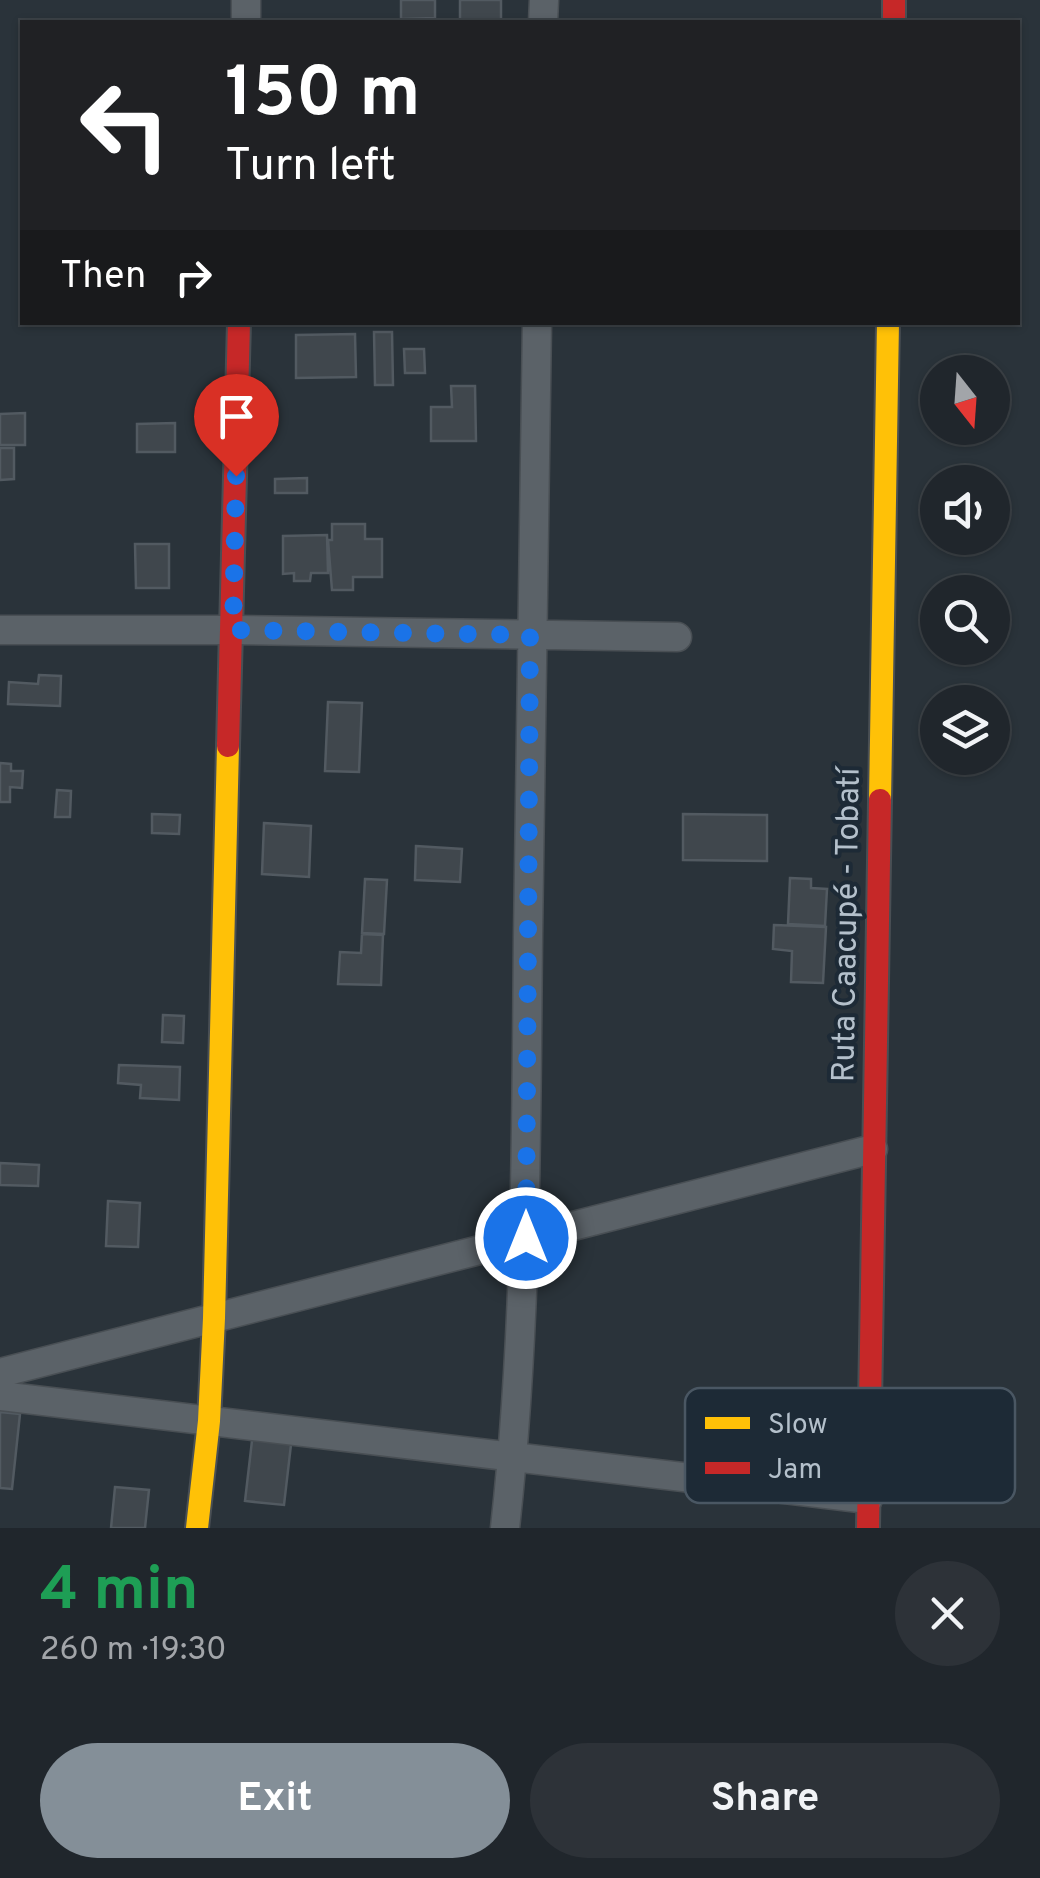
<!DOCTYPE html>
<meta charset="utf-8">
<style>
:root{--surface:#20262c;--page:#2d3238;--text:#f1f3f6;--muted:#a2a5a9;--line:#3d4348;--accent:#848f98}
body{margin:0;font-family:Overpass,sans-serif;background:var(--page);color:var(--text);height:100vh;display:flex;flex-direction:column;font-size:38px;white-space:nowrap}
*{box-sizing:border-box;margin:0}
p{font-size:32px;color:var(--muted)}
.icon{flex:none;width:55px;height:55px;fill:none;stroke:currentColor;stroke-width:2;stroke-linecap:round;stroke-linejoin:round}
.map{position:relative;height:1528px;overflow:hidden}
.details{display:flex;flex-direction:column;background:var(--surface);flex:1}
.details>*{flex:none}
.hud{position:absolute;left:20px;top:20px;width:1000px;height:305px;border-radius:0px;box-shadow:0 2px 8px #0004,0 0 0 2px var(--line);background:#202124;color:#fff;overflow:hidden}
.needle{width:65px;rotate:163deg}
.tools{position:absolute;left:920px;top:355px;display:grid;gap:20px}
.tools a{display:grid;place-items:center;width:90px;height:90px;border-radius:50%;background:var(--surface);box-shadow:0 2px 8px #0004,0 0 0 2px var(--line);font-size:50px}
.pin{position:absolute;display:grid;place-items:center;width:85px;height:85px;color:#fff;margin:-102px -42px;border-radius:50% 50% 50% 0;rotate:-45deg;box-shadow:0 0 10px #0007}
.pin .icon{rotate:45deg}
.me{position:absolute;width:110px;margin:-55px;rotate:0deg;stroke-linejoin:round;filter:drop-shadow(0 0 8px #0008)}
.turn{display:flex;align-items:center;gap:35px;height:210px;padding:0 40px;font-size:45px}
.turn .icon{width:130px;height:130px;stroke-width:2.5}
.turn b{display:block;font-size:70px;line-height:85px}
.then{display:flex;align-items:center;height:95px;padding:0 40px;background:#0003;gap:20px;font-size:38px}
.round{display:grid;place-items:center;flex:none;width:105px;height:105px;border-radius:52px;background:var(--page)}
.head{display:flex;align-items:center;justify-content:space-between;height:170px;padding:0 40px}
h1{font-size:60px;font-weight:700;line-height:75px;color:#1e9e55}
.action{display:flex;gap:20px;margin-top:auto;padding:20px 40px}
.action a{flex:1;height:115px;border-radius:60px;background:var(--accent);color:#fff;font-size:40px;font-weight:700;line-height:115px;text-align:center}
.action a+a{background:var(--page);color:var(--text)}
.map>svg:first-child{display:block}
.building{fill:#40474d;stroke:#525a61;stroke-width:2.5}
.lines{fill:none;stroke-linecap:round;stroke-linejoin:round}
.street-casing{stroke:#494f54;stroke-width:31}
.slow-casing{stroke:#494f54;stroke-width:26}
.jam-casing{stroke:#494f54;stroke-width:26}
.street{stroke:#5b6268;stroke-width:28}
.slow{stroke:#ffc107;stroke-width:22}
.jam{stroke:#c62828;stroke-width:22}
.route{stroke:#1a73e8;stroke-width:18;stroke-dasharray:0 32.4}
.labels{text-anchor:middle;stroke-width:8;stroke-linejoin:round;paint-order:stroke}
.street-label{font-size:32px;fill:#b4c0cb;stroke:#1d2a36}
.key{fill:#1d2a36;stroke:#4a5763;stroke-width:2.5}
.key-label{font-size:28px;fill:#b4c0cb}
</style>
<div class="map">
<svg width="1040" height="1528" viewBox="0 0 1040 1528">
<rect width="100%" height="100%" fill="#2a333a"/>
<path class="building" d="M401,0H435V18L401,19Z
M460,0H501V22H460Z
M374,332H392L393,385H375Z
M355,334L356,377L296,378V335Z
M404,349H424L425,373H405Z
M451,386H475L476,441H431V407H452Z
M25,413V445H0V414Z
M175,423V452H137V424Z
M0,448H14V479L0,480Z
M307,478V493H275V479Z
M332,524H365V539H382V577H353V590H332L328,540H332Z
M327,535L328,573H311L310,581H294V573L283,574V536Z
M135,544H169V588H136Z
M39,675L61,676L60,706L8,704L9,682L38,684Z
M328,702L362,703L359,772L325,771Z
M0,763L11,764V771H23L22,788L10,787V802H0Z
M57,790L71,791L70,817H55Z
M152,814L180,815L179,834L152,833Z
M683,814L767,815V861L683,860Z
M264,823L311,826L309,877L262,874Z
M416,846L462,849L460,882L415,880Z
M790,878L811,879V888L827,889L825,926L788,924Z
M365,879L387,880L384,934L362,933Z
M774,925L826,927L823,983L791,982L792,951L773,949Z
M362,934L383,935L381,985L338,984L340,952L361,953Z
M163,1015L184,1016L183,1043L162,1042Z
M119,1065L180,1067L179,1100L140,1098L141,1085L118,1083Z
M0,1163L39,1165L38,1186L0,1185Z
M108,1201L140,1203L138,1247L106,1246Z
M0,1412L20,1414L12,1489L0,1488Z
M253,1432L292,1436L284,1505L245,1501Z
M115,1487L149,1490L145,1528H111Z"/>
<g class="lines">
<g class="street-casing">
<path id="street" d="M246,22V0
M543,22L544,0
M0,630H233L677,637
M0,1373L873,1149
M0,1396L868,1499
M505,1528C527,1332 526,1134 528,937C530,732 533,527 537,322"/>
</g>
<g class="slow-casing">
<path id="slow" d="M880,800L888,322
M197,1528L209,1421L214,1318L228,746"/>
</g>
<g class="jam-casing">
<path id="jam" d="M894,0V22
M228,746L239,322
M868,1528L880,800"/>
</g>
<use href="#street" class="street"/>
<use href="#slow" class="slow"/>
<use href="#jam" class="jam"/>
</g>
<g class="lines">
<path class="route" d="M236,476L233,630L530,635L526,1238"/>
</g>
<g class="labels">
<g class="street-label">
<text transform="translate(845 925) rotate(-89)" y="11">Ruta Caacupé - Tobatí</text>
</g>
</g>
<rect x="685" y="1388" width="330" height="115" rx="15" class="key"/>
<rect x="705" y="1417" width="45" height="12" fill="#ffc107"/>
<rect x="705" y="1462" width="45" height="12" fill="#c62828"/>
<g class="key-label">
<text x="768" y="1433">Slow</text>
<text x="768" y="1478">Jam</text>
</g>
</svg>
<div class="tools">
<a><svg class="needle" viewBox="-14 -14 28 28"><path d="M0-13l5 13h-10z" fill="#e53935"/><path d="M0 13l5-13h-10z" fill="#a2a5a9"/></svg></a>
<a><svg class="icon" aria-label="sound" viewBox="0 0 24 24"><path d="M4 9h4l5-4v14l-5-4H4zM17 9q2 3 0 6"/></svg></a>
<a><svg class="icon" aria-label="search" viewBox="0 0 24 24"><circle cx="10" cy="10" r="6"/><path d="M15 15l6 6"/></svg></a>
<a><svg class="icon" aria-label="layers" viewBox="0 0 24 24"><path d="M12 4l9 5-9 5-9-5zM3 14l9 5 9-5"/></svg></a>
</div>
<div class="pin" style="left:236px;top:476px;background:#d93025"><svg class="icon" aria-label="arrive" viewBox="0 0 24 24"><path d="M6 21V4h12l-3 4 3 4H6"/></svg></div>
<svg class="me" style="left:526px;top:1238px" viewBox="-20 -20 40 40"><circle r="17" fill="#1a73e8" stroke="#fff" stroke-width="3"/><path d="M0-11L8 9 0 5-8 9z" fill="#fff"/></svg>
<div class="hud">
<div class="turn"><svg class="icon" aria-label="left" viewBox="0 0 24 24"><path d="M17 20v-9H6M10 6l-5 5 5 5"/></svg><div><b>150 m</b>Turn left</div></div>
<div class="then">Then<svg class="icon" aria-label="right" viewBox="0 0 24 24"><path d="M7 20v-9h11M14 6l5 5-5 5"/></svg></div>
</div>
</div>
<section class="details">
<div class="head"><div><h1>4 min</h1><p>260 m · 19:30</p></div><a class="round"><svg class="icon" aria-label="close" viewBox="0 0 24 24"><path d="M6 6l12 12M18 6L6 18"/></svg></a></div>
<div class="action"><a>Exit</a><a>Share</a></div>
</section>
